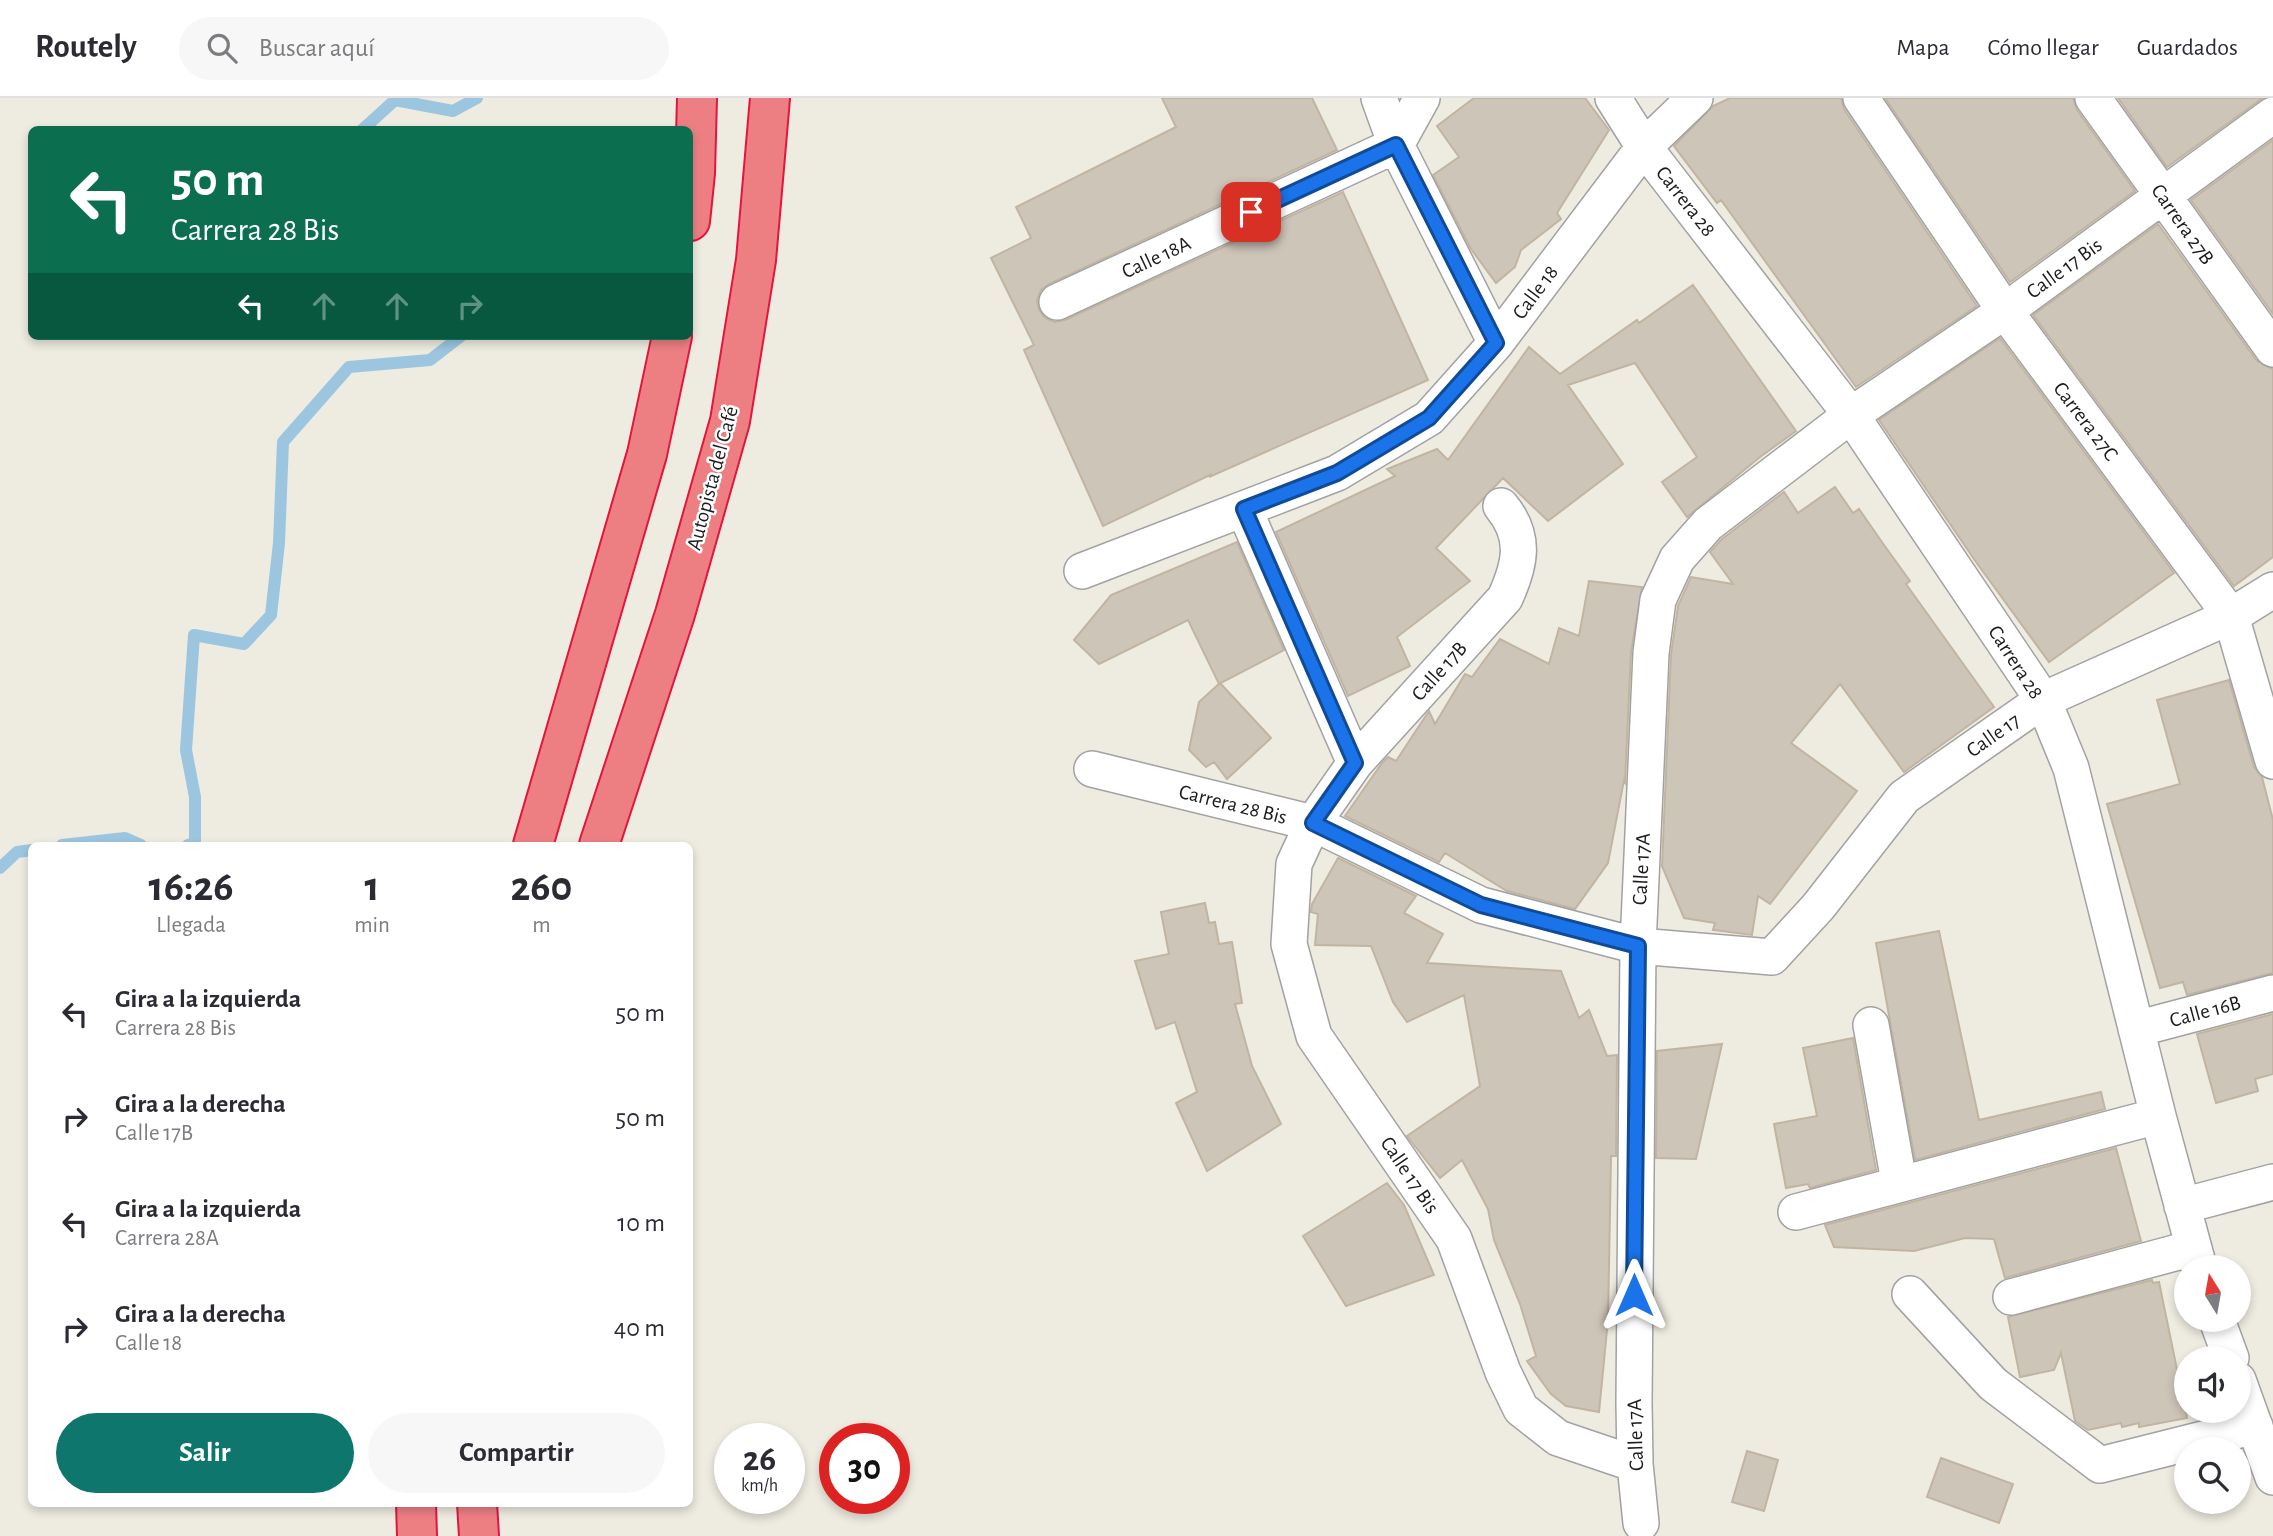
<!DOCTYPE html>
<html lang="es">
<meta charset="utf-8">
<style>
:root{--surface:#fff;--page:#f7f7f7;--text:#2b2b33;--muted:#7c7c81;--line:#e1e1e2;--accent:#0f766e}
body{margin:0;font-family:"Alegreya Sans",sans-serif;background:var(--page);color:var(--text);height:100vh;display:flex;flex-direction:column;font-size:26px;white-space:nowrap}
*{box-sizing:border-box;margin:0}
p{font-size:23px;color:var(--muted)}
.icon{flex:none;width:38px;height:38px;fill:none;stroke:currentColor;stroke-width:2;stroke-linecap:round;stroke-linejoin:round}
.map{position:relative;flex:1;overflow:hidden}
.panel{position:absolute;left:28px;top:744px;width:665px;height:665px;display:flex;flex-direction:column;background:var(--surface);border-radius:10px;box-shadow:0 4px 10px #0003}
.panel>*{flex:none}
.top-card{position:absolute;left:28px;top:28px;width:665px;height:214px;border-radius:10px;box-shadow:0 4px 10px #0003;background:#0b6e4f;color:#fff;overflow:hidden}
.needle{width:46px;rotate:349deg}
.buttons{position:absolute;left:2174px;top:1157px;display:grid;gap:14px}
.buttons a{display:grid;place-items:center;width:77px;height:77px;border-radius:50%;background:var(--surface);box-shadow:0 4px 10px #0003;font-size:35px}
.speed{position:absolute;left:714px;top:1325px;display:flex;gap:14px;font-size:35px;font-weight:700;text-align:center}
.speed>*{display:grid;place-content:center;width:91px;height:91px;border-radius:50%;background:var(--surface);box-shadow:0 4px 10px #0003;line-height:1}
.speed small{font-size:18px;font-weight:400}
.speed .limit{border:10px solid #d22;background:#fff;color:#111}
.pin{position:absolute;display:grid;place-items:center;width:60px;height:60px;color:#fff;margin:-30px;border-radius:14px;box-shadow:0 4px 10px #0006}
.me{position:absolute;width:77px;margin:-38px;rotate:0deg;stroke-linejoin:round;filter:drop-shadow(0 0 5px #0008)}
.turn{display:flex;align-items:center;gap:24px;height:147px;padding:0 28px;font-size:32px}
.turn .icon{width:91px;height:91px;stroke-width:2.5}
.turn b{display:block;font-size:49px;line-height:60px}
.lanes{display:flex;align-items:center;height:66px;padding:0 28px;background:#0003;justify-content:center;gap:35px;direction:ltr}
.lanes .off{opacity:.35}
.eta{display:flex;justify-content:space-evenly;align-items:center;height:119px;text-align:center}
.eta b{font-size:42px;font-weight:700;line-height:49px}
.button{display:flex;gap:14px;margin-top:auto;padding:14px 28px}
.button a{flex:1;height:80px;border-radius:42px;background:var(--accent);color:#fff;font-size:28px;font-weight:700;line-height:80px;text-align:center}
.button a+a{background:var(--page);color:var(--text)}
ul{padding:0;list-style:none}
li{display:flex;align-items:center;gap:21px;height:105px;padding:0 28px}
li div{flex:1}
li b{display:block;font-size:26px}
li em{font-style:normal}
header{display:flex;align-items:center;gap:42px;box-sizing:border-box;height:98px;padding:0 35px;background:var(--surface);border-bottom:2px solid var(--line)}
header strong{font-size:33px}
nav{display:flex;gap:38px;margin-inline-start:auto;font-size:24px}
.search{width:490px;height:63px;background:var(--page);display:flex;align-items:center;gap:18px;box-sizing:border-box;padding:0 24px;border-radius:38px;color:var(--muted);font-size:26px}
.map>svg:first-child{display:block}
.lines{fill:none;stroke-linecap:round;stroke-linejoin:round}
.stream{stroke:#9cc6e0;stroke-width:12}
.building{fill:#cec5b9;stroke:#c1b4a1;stroke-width:2}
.street-casing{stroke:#a2a2a2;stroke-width:38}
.highway-casing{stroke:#e4153c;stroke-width:42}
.street{stroke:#fff;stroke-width:35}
.highway{stroke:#ed7f83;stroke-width:38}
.route-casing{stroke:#114b97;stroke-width:18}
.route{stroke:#1a73e8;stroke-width:12}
.labels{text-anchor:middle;stroke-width:5;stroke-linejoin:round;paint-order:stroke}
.street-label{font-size:21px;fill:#1b1b1b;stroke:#fff}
</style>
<header>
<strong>Routely</strong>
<div class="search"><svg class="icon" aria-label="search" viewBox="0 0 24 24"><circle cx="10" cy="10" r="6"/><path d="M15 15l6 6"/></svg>Buscar aquí</div>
<nav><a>Mapa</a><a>Cómo llegar</a><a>Guardados</a></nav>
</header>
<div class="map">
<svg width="2273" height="1438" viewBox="0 0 2273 1438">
<rect width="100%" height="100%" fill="#eeebe0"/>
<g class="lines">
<path class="stream" d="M362,32L395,2L453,13L477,0
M62,747L125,740L141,747
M188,747L195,745V699L186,652L194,537L244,546L271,517L279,445L283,344L349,269L430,262L461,238
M0,770L17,754L32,752"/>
</g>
<path class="building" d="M1162,0H1312L1337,52L1049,186L1041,192L1037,202L1039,212L1045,220L1055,224L1065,222L1343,94L1428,282L1209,379L1212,376L1103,428L1024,252L1034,247L991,160L1031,140L1016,109L1176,29Z
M1474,0H1585L1609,32L1557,115L1561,121L1521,152L1515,169L1496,185L1471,151L1433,77L1459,59L1437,28Z
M1730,0H1841L1844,11L1977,208L1856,289L1721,102L1717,105L1674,48L1713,8Z
M1885,0H2073L2077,12L2135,93L2010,184Z
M2118,0H2263L2167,69Z
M2273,42V216L2191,102Z
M2158,126L2257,263L2273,271V459L2234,488L2033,217Z
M1693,187L1796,333L1760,359L1687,419L1662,384L1697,359L1635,265L1568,287L1623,366L1548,423L1503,380L1436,450L1470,483L1397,539L1410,568L1348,598L1276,434L1395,378L1387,371L1437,351L1448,362L1529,249L1560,276L1637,222L1639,225Z
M2000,240L2174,475L2049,564L1976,464L1879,322Z
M1835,389L1853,415L1859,411L1884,447L1910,483L1906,486L1994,609L1904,674L1840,586L1791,645L1857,693L1770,806L1758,798L1752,837L1713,832L1715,825L1684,820L1662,768L1671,557L1678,508L1691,479L1733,486L1710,454L1722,441L1784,394L1798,415Z
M1237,444L1284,552L1219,586L1188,522L1099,566L1074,542L1111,497Z
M1589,483L1642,489L1631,554L1625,684L1624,682L1608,765L1575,811L1507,793L1445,755L1439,764L1345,718L1382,665L1388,659L1396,663L1429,613L1435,626L1465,576L1472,579L1500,541L1549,566L1559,530L1579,538Z
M2229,582L2254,669L2262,679L2273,722V875L2187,897L2183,884L2160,890L2107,706L2180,686L2157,602Z
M1220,585L1271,640L1227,681L1214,664L1206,669L1189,652L1199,604Z
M1338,760L1416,798L1404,815L1443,836L1427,865L1561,873L1579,920L1589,912L1607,958L1617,957L1616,1058H1611L1608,1222L1599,1314L1566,1308L1551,1296L1527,1263L1536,1258L1520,1206L1494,1142L1488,1111L1462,1062L1440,1080L1407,1038L1480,988L1464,897L1407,924L1393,904L1371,848L1315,847L1318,816L1311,814L1312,806Z
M1205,805L1209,825L1215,824L1219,846L1232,844L1242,905L1235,906L1252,968L1281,1026L1207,1073L1176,1005L1197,994L1175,924L1156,931L1135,863L1169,856L1161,814Z
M1939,833L1979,1022L2101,994L2105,1011L1915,1062L1876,845Z
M2273,916V976L2255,981L2258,993L2216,1005L2197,936Z
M1853,940L1876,1072L1810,1090L1808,1086L1786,1090L1774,1026L1817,1018L1803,950Z
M1722,946L1696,1061L1656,1060L1657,953Z
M2116,1050L2141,1143L2005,1180L1994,1141L1965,1140L1914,1153L1834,1149L1825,1127Z
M1387,1085L1404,1107L1434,1177L1346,1208L1303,1138Z
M2152,1182L2153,1185L2159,1184L2187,1320L2139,1329V1325L2122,1329L2121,1325L2088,1332L2075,1323L2061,1255L2054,1272L2020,1279L2008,1219Z
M1747,1353L1778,1362L1764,1413L1732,1404Z
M1941,1360L2013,1386L1999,1425L1927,1399Z"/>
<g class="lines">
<g class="street-casing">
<path id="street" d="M1379,0L1396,47L1496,245
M1613,0L1644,49L1851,317L2043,602L2071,670L2158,1018L2199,1169
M1861,0L2005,213L2231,518L2273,663
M2093,0L2273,251
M1057,204L1396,47L1422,0
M1501,408C1527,439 1520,467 1505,500L1355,665L1313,725L1294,766L1289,846L1314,938L1454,1141L1503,1274L1521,1311L1558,1340L1635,1366
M1244,411L1355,665
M1082,473L1337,375L1429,320L1496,245L1644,49L1695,0
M1092,671L1313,725L1481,807L1638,848L1772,859L1818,809L1904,699L2043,602L2231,518L2273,492
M1871,927L1899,1084
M2136,931L2273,895
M2182,1108L2273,1084
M1796,1114L2158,1018
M1910,1196L1993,1286L2100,1367L2255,1328
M2011,1199L2193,1150
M2217,1222L2231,1260
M2238,1282L2273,1379
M1641,1425L1635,1366L1634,1305L1638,848L1651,555L1658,502L1677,461L1708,426L1851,317L2005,213L2273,17"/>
</g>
<g class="highway-casing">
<path id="highway" d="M690,123L695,75L697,0
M533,747L647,356L672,238
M599,747L675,516L730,323L756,162L770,0
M416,1405L417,1438
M477,1405L479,1438"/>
</g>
<use href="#street" class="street"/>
<use href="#highway" class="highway"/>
</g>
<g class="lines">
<g class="route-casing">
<path id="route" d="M1251,114L1396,47L1496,245L1429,320L1337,375L1244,411L1355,665L1313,725L1481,807L1638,848L1634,1197"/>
</g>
<use href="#route" class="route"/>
</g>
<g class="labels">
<g class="street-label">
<text transform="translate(1686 103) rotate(52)" y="7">Carrera 28</text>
<text transform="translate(2183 126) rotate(55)" y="7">Carrera 27B</text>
<text transform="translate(1156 159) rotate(-25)" y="7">Calle 18A</text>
<text transform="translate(2064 170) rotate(-36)" y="7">Calle 17 Bis</text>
<text transform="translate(1535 194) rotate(-53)" y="7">Calle 18</text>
<text transform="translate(2086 323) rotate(53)" y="7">Carrera 27C</text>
<text transform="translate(712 380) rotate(-75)" y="7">Autopista del Café</text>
<text transform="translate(2016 564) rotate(57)" y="7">Carrera 28</text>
<text transform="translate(1439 573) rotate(-48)" y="7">Calle 17B</text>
<text transform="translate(1993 637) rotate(-35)" y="7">Calle 17</text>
<text transform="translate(1233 706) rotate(14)" y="7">Carrera 28 Bis</text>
<text transform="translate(1641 771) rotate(-87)" y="7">Calle 17A</text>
<text transform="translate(2205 913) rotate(-15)" y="7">Calle 16B</text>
<text transform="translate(1410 1077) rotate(56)" y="7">Calle 17 Bis</text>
<text transform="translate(1635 1337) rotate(-92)" y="7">Calle 17A</text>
</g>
</g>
</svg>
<div class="buttons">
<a><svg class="needle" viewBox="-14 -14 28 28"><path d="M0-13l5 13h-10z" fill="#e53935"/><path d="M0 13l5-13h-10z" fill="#7c7c81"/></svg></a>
<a><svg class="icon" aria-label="sound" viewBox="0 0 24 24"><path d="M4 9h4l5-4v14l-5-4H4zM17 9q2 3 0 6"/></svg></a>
<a><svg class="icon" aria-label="search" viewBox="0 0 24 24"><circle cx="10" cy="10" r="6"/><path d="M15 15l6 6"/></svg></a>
</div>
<div class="speed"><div>26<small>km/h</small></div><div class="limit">30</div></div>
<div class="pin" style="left:1251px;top:114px;background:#d93025"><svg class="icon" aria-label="arrive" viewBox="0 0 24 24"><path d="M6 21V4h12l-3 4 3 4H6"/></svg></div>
<svg class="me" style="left:1634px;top:1197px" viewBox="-20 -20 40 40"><path d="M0-17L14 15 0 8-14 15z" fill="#1a73e8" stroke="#fff" stroke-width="4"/></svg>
<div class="top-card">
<div class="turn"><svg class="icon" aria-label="left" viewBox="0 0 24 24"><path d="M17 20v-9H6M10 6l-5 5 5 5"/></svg><div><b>50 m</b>Carrera 28 Bis</div></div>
<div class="lanes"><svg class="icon" aria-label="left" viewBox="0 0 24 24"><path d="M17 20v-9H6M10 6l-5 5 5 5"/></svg><svg class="icon off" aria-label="ahead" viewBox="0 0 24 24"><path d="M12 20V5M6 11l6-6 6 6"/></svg><svg class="icon off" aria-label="ahead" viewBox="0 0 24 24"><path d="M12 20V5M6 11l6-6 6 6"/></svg><svg class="icon off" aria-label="right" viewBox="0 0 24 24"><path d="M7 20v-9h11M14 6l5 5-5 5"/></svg></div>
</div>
<section class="panel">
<div class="eta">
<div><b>16:26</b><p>Llegada</p></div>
<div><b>1</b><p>min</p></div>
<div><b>260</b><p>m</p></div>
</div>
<ul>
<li><svg class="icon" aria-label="left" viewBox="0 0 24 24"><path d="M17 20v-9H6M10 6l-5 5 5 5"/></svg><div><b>Gira a la izquierda</b><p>Carrera 28 Bis</p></div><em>50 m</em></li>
<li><svg class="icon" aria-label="right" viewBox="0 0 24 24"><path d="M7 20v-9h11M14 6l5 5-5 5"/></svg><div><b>Gira a la derecha</b><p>Calle 17B</p></div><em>50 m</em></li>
<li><svg class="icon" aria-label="left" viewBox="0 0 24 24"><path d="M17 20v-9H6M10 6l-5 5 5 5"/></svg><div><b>Gira a la izquierda</b><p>Carrera 28A</p></div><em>10 m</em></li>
<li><svg class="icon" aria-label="right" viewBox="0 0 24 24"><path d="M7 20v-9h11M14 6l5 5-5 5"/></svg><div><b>Gira a la derecha</b><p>Calle 18</p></div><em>40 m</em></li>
</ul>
<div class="button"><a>Salir</a><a>Compartir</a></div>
</section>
</div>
